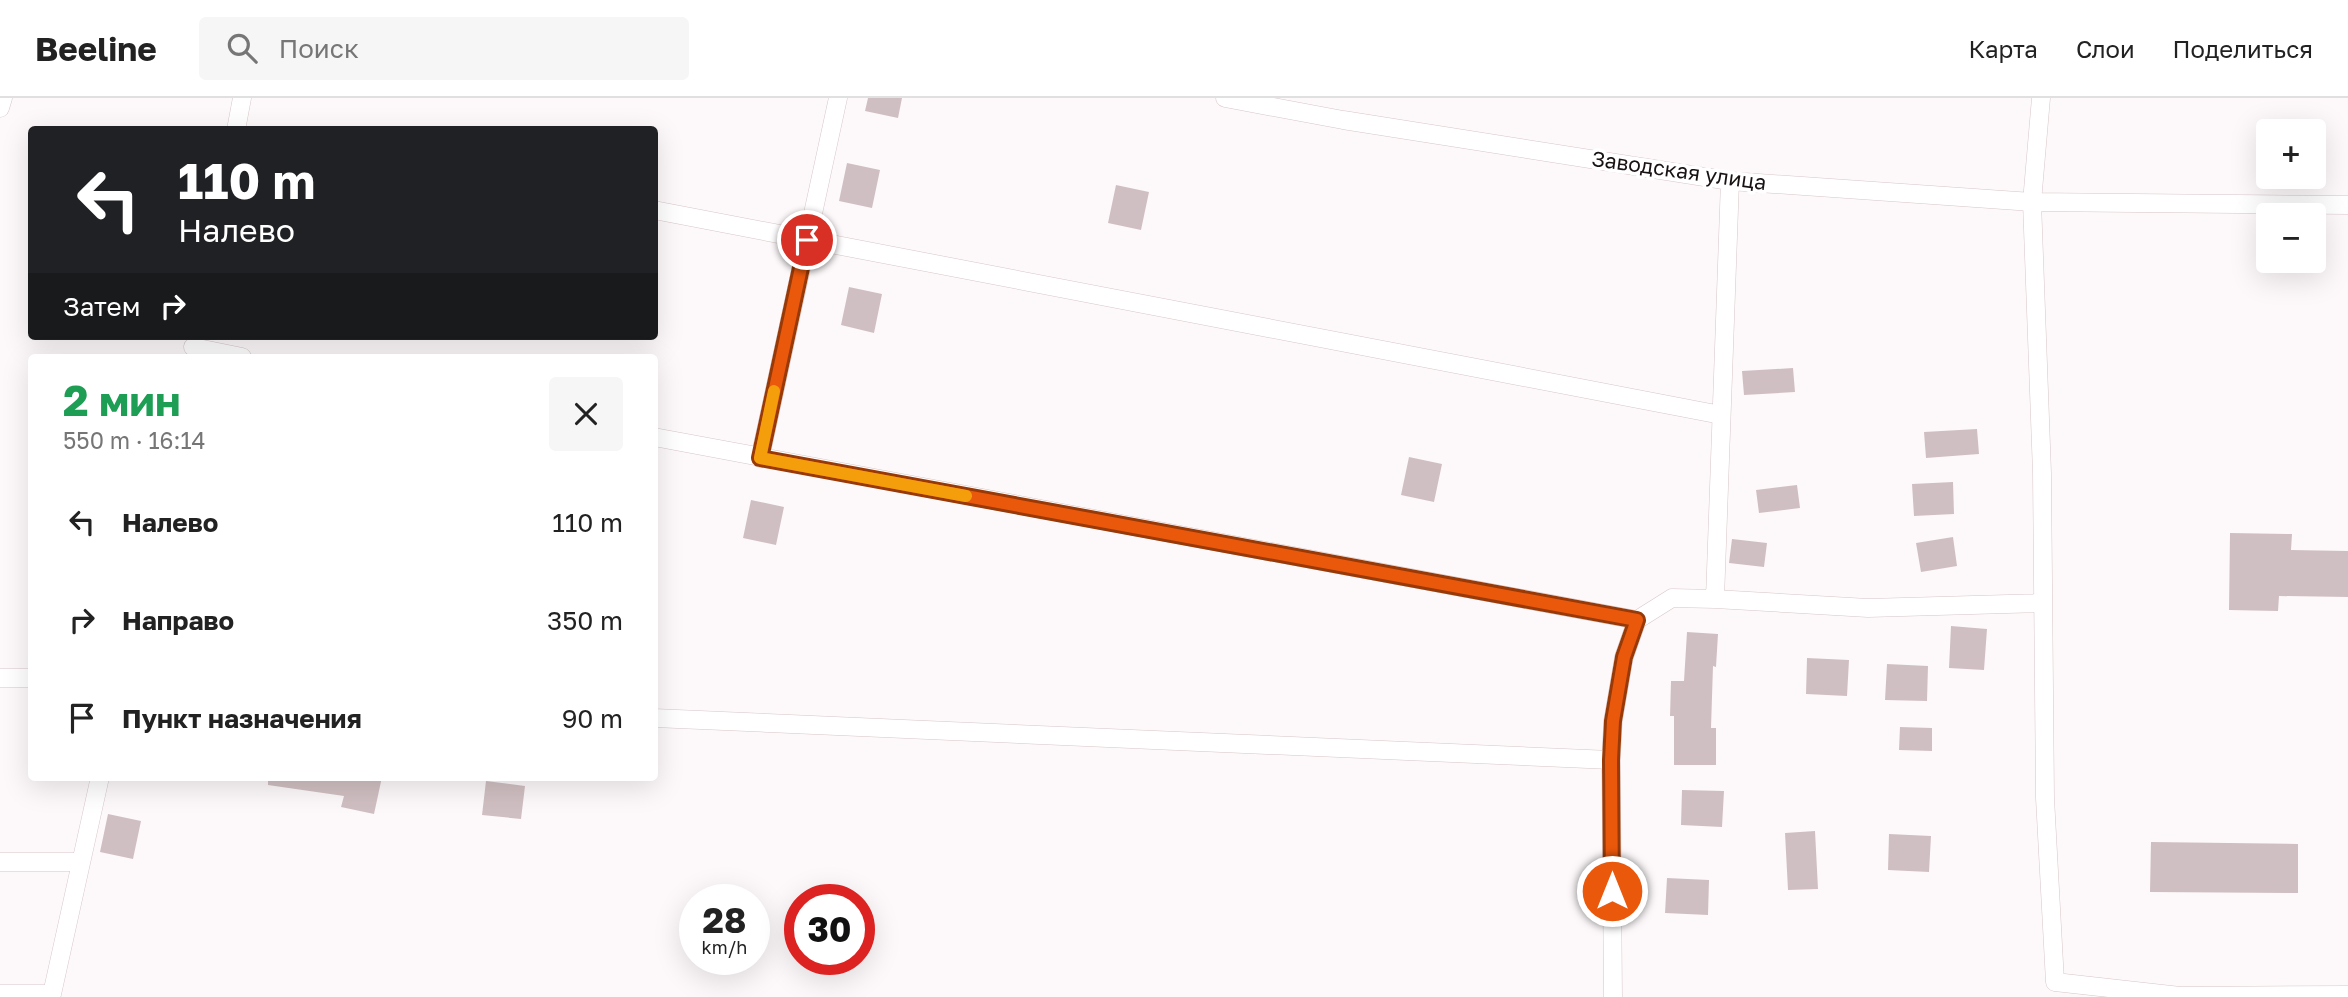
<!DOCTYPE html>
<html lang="ru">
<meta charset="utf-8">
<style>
:root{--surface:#fff;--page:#f6f6f6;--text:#222;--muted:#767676;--line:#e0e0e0}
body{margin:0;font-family:"Golos Text",sans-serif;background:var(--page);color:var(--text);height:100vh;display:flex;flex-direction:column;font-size:26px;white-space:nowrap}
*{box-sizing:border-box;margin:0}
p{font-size:23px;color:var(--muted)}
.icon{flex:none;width:38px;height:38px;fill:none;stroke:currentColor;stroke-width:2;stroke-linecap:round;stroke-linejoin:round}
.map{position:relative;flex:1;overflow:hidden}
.panel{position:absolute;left:28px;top:256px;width:630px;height:427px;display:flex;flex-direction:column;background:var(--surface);border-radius:7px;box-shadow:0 7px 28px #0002}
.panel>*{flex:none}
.hud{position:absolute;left:28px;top:28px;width:630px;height:214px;border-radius:7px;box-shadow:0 7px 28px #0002;background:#202124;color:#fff;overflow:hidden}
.fabs{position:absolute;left:2256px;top:21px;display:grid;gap:14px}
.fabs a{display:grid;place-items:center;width:70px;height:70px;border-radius:7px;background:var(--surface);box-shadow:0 7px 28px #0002;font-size:35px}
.speed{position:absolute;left:679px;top:786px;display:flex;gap:14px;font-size:35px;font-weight:700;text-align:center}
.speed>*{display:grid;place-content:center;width:91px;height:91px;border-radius:50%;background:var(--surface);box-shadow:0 7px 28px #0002;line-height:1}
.speed small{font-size:18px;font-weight:400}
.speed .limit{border:10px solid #d22;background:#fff;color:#111}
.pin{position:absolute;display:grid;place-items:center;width:60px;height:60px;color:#fff;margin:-30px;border:4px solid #fff;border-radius:50%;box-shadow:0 2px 7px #0007}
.me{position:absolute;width:77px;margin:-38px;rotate:0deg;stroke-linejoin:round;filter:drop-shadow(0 0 5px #0008)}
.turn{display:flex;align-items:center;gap:24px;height:147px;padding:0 35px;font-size:32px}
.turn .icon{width:91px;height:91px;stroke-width:2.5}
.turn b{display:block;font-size:49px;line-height:60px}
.then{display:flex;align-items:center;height:66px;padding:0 35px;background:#0003;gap:14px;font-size:26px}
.round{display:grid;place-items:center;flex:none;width:74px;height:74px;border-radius:7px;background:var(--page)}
.summary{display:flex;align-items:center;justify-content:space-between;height:119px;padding:0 35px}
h1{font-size:42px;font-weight:700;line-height:52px;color:#1e9e55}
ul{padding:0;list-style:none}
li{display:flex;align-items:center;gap:21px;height:98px;padding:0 35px}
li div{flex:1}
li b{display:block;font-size:26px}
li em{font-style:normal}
header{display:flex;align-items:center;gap:42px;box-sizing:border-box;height:98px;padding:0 35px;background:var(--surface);border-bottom:2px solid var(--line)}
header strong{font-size:33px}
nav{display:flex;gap:38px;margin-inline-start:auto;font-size:24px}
.search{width:490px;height:63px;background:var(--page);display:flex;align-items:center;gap:18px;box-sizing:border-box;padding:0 24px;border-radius:7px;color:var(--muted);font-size:26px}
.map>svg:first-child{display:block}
.building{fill:#d0bfc2}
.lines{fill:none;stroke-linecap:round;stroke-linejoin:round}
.minor-casing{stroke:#d7c6c8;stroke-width:19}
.minor{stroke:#fff;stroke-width:18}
.route-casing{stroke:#983908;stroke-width:18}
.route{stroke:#ea580c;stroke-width:12}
.slow{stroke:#f59e0b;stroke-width:12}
.labels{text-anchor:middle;stroke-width:7;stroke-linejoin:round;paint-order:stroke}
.street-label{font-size:21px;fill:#181213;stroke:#fff}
</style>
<header>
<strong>Beeline</strong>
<div class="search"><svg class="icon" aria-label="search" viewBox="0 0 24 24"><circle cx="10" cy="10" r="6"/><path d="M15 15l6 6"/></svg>Поиск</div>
<nav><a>Карта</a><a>Слои</a><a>Поделиться</a></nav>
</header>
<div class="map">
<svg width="2348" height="899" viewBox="0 0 2348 899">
<rect width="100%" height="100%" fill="#fdf9fa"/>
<path class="building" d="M868,0H902L898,20L865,13Z
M847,65L880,72L872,110L839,103Z
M1116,87L1149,94L1141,132L1108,125Z
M849,189L882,196L874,235L841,227Z
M1793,270L1795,294L1744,297L1742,273Z
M1977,331L1979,356L1926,360L1924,334Z
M1409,359L1442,366L1434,404L1401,397Z
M1953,384L1954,416L1914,418L1912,386Z
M1797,387L1800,410L1759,415L1756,392Z
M751,402L784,409L776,447L743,440Z
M2230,435L2292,436L2291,452L2348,453V499L2279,498L2278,513L2229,512Z
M1953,439L1957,468L1921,474L1916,445Z
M1732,441L1767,445L1764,469L1729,465Z
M1951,528L1987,531L1984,572L1949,570Z
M1687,534L1718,536L1716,569L1713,568L1711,630H1716V667H1674V618H1670L1671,583H1684Z
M1807,560L1849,562L1847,598L1806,596Z
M1887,566L1928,568L1927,603L1885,602Z
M1900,629L1932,630V653L1899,652Z
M268,679H382L374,716L341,709L344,698L268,687Z
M486,683L525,688L521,721L482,717Z
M1682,692L1724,693L1722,729L1681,727Z
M108,716L141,723L133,761L100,754Z
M1815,733L1818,791L1788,792L1785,735Z
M1889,736L1931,738L1929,774L1888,772Z
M2151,744L2298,746V795L2150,794Z
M1667,780L1709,782L1708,817L1665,815Z"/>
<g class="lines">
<g class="minor-casing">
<path id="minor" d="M1225,0L1343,22L1730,83L2032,104L2041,0
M0,10L3,0
M236,32L242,0
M2348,107L2032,104L2042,375L2045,700L2055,884L2180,898L2348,897
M654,112L1721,317
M193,249L242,259
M654,339L1637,522
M760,360L838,0
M1715,501L1730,83
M0,580H32
M654,620L1611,662
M0,764H81
M0,896H52L100,679
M1613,899L1611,662L1613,623L1624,559L1637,522L1672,500L1715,501L1868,510L2043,505"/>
</g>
<use href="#minor" class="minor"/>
</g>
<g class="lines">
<g class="route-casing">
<path id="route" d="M807,142L760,360L1637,522L1624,559L1613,623L1611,662L1612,793"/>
</g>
<use href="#route" class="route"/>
<path class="slow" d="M774,293L760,360L966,398"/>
</g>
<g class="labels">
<g class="street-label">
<text transform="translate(1679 73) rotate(8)" y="7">Заводская улица</text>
</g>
</g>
</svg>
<div class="fabs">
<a>+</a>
<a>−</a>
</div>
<div class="speed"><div>28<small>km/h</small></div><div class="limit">30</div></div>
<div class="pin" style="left:807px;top:142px;background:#d93025"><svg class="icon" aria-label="arrive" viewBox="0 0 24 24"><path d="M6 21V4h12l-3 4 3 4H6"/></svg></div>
<svg class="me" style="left:1612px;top:793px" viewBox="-20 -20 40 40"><circle r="17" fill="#ea580c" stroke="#fff" stroke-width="3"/><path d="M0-11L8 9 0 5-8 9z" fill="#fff"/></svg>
<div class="hud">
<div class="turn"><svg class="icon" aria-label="left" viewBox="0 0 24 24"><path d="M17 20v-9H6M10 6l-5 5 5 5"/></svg><div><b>110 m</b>Налево</div></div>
<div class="then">Затем<svg class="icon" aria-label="right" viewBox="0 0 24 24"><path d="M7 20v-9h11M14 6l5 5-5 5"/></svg></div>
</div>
<section class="panel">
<div class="summary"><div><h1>2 мин</h1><p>550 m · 16:14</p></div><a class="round"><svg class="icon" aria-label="close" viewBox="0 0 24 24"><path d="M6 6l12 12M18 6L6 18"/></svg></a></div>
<ul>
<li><svg class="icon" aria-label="left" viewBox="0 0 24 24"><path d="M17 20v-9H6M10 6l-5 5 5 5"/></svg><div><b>Налево</b></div><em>110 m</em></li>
<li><svg class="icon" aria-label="right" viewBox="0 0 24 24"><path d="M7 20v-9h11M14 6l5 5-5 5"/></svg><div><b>Направо</b></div><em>350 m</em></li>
<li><svg class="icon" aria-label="arrive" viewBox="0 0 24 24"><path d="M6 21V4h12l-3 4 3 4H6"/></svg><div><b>Пункт назначения</b></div><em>90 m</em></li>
</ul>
</section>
</div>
